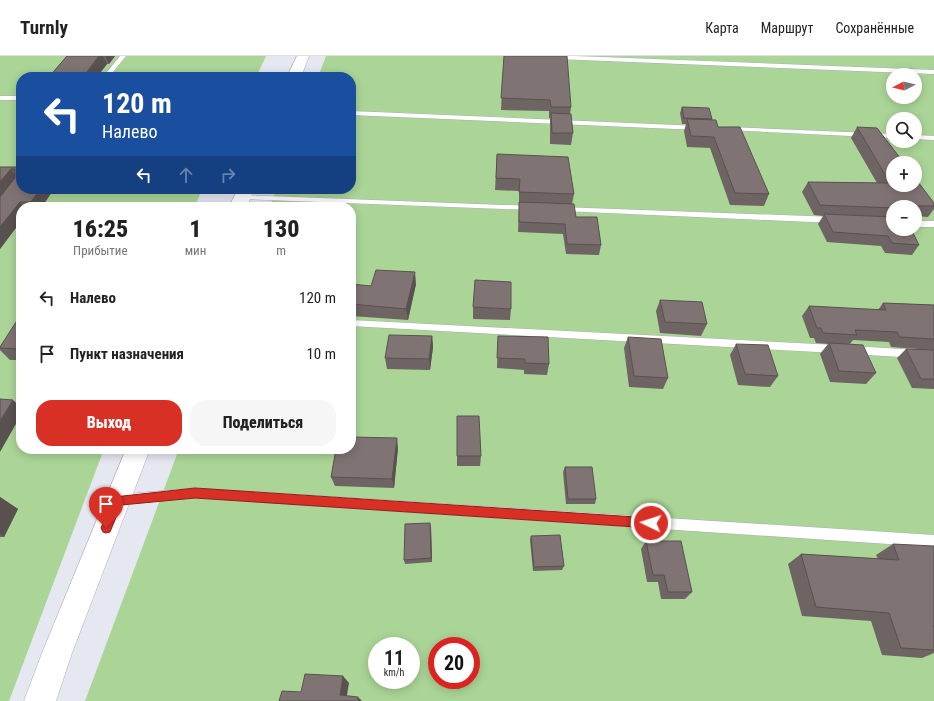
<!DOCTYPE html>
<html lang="ru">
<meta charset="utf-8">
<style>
:root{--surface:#fff;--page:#f6f6f6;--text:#222;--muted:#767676;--line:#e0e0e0;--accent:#d93025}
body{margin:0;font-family:"Roboto Condensed",sans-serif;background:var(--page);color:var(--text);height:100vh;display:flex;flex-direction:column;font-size:15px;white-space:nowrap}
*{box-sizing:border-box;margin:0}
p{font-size:13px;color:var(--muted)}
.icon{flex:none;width:22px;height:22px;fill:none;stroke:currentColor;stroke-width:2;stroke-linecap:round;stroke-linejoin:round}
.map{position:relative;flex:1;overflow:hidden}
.panel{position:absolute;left:16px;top:146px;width:340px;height:252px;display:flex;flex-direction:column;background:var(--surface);border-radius:16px;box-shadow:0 2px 10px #0003}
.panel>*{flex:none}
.guide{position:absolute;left:16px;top:16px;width:340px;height:122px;border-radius:16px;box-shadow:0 2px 10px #0003;background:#1a4fa0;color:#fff;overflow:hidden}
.needle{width:26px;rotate:263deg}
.fabs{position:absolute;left:886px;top:12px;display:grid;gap:8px}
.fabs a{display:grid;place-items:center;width:36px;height:36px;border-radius:50%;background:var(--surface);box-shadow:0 2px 10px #0003;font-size:20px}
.speed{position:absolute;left:368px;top:581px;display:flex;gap:8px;font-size:20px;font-weight:700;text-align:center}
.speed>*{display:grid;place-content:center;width:52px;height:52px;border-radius:50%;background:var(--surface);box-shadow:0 2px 10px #0003;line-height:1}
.speed small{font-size:10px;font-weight:400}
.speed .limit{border:6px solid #d22;background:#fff;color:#111}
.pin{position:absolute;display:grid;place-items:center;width:34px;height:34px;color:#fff;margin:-41px -17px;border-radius:50% 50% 50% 0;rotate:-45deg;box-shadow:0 0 4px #0007}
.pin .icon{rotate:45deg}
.me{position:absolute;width:44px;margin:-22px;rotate:274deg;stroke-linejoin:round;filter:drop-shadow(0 0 3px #0008)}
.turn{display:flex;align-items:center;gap:14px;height:84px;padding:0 20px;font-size:18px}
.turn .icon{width:52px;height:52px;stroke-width:2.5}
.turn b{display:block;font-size:28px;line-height:34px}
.lanes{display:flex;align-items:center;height:38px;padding:0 20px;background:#0003;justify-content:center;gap:20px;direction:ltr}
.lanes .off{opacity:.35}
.eta{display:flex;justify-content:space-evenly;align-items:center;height:68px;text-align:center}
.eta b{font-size:24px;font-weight:800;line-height:28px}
.cta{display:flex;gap:8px;margin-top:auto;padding:8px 20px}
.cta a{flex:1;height:46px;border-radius:16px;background:var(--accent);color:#fff;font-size:16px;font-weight:800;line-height:46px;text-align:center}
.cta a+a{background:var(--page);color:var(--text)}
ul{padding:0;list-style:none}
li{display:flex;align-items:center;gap:12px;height:56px;padding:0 20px}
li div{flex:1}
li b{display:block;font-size:15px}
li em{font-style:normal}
header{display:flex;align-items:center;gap:24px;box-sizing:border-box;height:56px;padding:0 20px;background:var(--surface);border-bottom:1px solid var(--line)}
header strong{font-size:19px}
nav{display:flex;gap:22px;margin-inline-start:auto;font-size:14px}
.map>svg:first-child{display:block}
.green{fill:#abd597;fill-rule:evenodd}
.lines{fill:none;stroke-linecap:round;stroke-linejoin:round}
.service-casing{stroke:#acadb6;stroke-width:1}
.tertiary-casing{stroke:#acadb6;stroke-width:1}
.service{fill:#fff;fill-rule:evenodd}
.tertiary{fill:#fff;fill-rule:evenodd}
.wall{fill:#6d6463}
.shaded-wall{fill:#595150}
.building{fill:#7f7473;stroke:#595150}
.route{fill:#d93025;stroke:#8d1f18}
</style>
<header>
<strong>Turnly</strong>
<nav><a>Карта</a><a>Маршрут</a><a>Сохранённые</a></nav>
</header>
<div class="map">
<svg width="934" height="645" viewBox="0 0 934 645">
<rect width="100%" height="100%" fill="#e5e7f1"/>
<path class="green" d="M0,0H266L256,21H21V133H202L195,151H21V393H104L9,645H0Z
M326,0H934V645H85L179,393H351V151H270L276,133H351V21H318ZM893,19H915V41H893ZM893,63H915V85H893ZM893,107H915V129H893ZM893,151H915V173H893ZM377,590H411V624H377ZM437,590H471V624H437Z"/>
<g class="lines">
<g class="service-casing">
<path id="service" d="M120,0H126L109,21H103Z
M528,0H575L934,14V18L531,2Z
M0,40H21V44H0Z
M351,55L699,70L702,72L699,74L351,59Z
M729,71L893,78V82L727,74L726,73Z
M915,79L934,80V84L915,83Z
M240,139L533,150L537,152L533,154L243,143L239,141Z
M560,151L834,161L838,164L834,167L563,155H560Z
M915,165H934V171H915Z
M351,264L836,289L839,290L841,293L839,296L836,297L351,270Z
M852,290L934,295V303L852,298L849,297L847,294L849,291Z
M195,432L934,479V491L195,442L117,449L113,448L111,444L113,440L117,439Z"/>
</g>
<g class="tertiary-casing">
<path id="tertiary" d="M297,0H309L301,21H287Z
M238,133H254L247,151H229Z
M126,393H150L72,597L56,645H24L42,597Z"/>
</g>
<use href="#service" class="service"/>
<use href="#tertiary" class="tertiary"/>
</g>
<path class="wall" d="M67,0H115L109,8H107L97,21H49Z
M504,0L571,51L570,58L573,77L571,89L550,88V62H549V55L501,54Z
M682,51L712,63V64L718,71L769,138L764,150L730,149L710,92L687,91L684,75L686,68H682L680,57Z
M857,71L934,147V153L928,161L915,160V151H893V173L919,189L912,199L885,197L881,190L827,186L818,168L823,160L814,159L802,136L808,126L877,127L851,82Z
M497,98L574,138L572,148L576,161L601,189L599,199L566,198L563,178L518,176L519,148V135L495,134Z
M0,111H21L42,151H21V165L0,193Z
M351,228L371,230L416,228L408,264L351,260Z
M660,244L707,268L701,280L660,277L656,255Z
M883,247L934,249V294L891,291L889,286L853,284L850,288L876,317L866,328L830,326L820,298L828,288L816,287L814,282H810L802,260L809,250L878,254Z
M473,251L511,253L510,264L473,263Z
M21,260V304H10L0,294V291Z
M432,280L433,291L430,314L387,313L385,302Z
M498,280L549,308L547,319L524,318V314L497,312Z
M628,281L668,322L663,333L629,331L624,292Z
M736,288L778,320L770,331L738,329L730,299Z
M906,293L934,294V333L912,332L897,302Z
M457,360L481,400L480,410H457Z
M398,392L394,432L335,430L331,421Z
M565,411L596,443L595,448H566L563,416Z
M0,441L18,453L4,481H0Z
M431,471L432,506L405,508L404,504Z
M531,480L564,510L562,514L533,515L530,484Z
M646,485L692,536L685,543H661L658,526H647L641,493Z
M893,488L934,491V597L922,602L882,599L871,565L802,560L788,508L801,498L878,503L876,499Z"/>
<path class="shaded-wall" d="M99,0H103L107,8L97,21H83Z
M105,0H115L109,8Z
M11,113L18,124L0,146V126Z
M40,133H54L42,151H34L31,146Z
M20,146L23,151H21V165L0,193V171Z
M415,216L416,228L408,264L406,253Z
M432,280L433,291L430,314L429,303Z
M13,344L21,351V359L0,396V365Z
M397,382L398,392L394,432L392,423Z
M0,441L18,453L4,481L0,478Z
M430,467L431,471L432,506L431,502Z
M343,620L349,627L346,645L340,639Z
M358,641L362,645H358Z"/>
<path class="building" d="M67,0H99L83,21H49Z
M504,0H567L571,51H551L550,44L501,42Z
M682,51L709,52L712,63L684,62Z
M551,57L571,58L573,77H552Z
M687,63L716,64L718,71H740L769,138L735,137L714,81L691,80Z
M857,71L877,72L904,107H893V129H915V122L934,147V150H898L899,151H893V152L820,149L808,126L890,127Z
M497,98L568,101L574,138L519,136L520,123L496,122Z
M0,111H21V133H40L31,146H20L0,171V141L15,122V113H11L0,126Z
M519,146L574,148L576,161H597L601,189L567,188L565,168L519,166Z
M824,158L893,161V173H911L919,189L892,187L888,180L833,176Z
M376,214L415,216L406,253L351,248V228L371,230Z
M475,224L511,226V253L473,251Z
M660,244L702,246L707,268L665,266Z
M883,247L934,249V283L900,281L897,276L855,274L857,279L823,277L821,272H817L809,250L886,254Z
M21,260V293L0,292V291L18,263H19Z
M389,279L432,280L429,303L385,302Z
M498,280L548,281L549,308L525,307V303L497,302Z
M628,281L661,283L668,322L634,320Z
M829,287L863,289L876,317L839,315Z
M736,288L768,289L778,320L745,318Z
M906,293L934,294V323H921Z
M0,343L13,344L0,365Z
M457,360H479L481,400H457Z
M351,381L397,382L392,423L331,421L336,393H351Z
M565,411H592L596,443H568Z
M430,467L431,502L404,504L405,468Z
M560,479L564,510L534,511L531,480Z
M646,485H681L692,536H668L664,519H653Z
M893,488L934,490V570H933L934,572V594L901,592L889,557L816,551L801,498L899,504Z
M305,618L343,620L340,639L358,641V645H279L282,635L301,636Z"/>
<path class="route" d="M195,432L651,462L655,463L656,467L655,470L651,472L195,442L121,449L110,476L106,477L103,476L101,472L114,441Z"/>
</svg>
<div class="fabs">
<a><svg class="needle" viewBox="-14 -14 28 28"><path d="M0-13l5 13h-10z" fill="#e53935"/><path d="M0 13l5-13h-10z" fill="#767676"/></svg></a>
<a><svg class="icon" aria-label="search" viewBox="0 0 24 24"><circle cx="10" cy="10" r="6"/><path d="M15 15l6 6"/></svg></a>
<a>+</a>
<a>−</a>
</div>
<div class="speed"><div>11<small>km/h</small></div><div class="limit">20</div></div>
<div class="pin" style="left:106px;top:472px;background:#d93025"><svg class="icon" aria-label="arrive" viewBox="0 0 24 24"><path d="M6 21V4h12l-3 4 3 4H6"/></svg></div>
<svg class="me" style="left:651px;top:467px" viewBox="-20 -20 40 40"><circle r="17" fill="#d93025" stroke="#fff" stroke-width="3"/><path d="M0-11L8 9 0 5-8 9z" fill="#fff"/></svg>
<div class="guide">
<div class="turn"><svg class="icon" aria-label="left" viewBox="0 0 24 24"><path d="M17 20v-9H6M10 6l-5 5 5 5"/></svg><div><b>120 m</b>Налево</div></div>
<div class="lanes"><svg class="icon" aria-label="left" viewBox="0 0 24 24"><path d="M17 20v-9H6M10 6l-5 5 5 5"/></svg><svg class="icon off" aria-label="ahead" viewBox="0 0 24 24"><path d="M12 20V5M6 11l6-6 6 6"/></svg><svg class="icon off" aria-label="right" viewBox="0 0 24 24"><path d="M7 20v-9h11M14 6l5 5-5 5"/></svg></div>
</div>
<section class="panel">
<div class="eta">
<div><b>16:25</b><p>Прибытие</p></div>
<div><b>1</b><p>мин</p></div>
<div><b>130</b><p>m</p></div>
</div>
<ul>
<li><svg class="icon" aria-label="left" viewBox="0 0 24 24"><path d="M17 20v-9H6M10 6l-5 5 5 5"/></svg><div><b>Налево</b></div><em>120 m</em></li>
<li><svg class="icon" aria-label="arrive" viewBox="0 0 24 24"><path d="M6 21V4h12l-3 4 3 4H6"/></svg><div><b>Пункт назначения</b></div><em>10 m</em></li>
</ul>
<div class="cta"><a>Выход</a><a>Поделиться</a></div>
</section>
</div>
